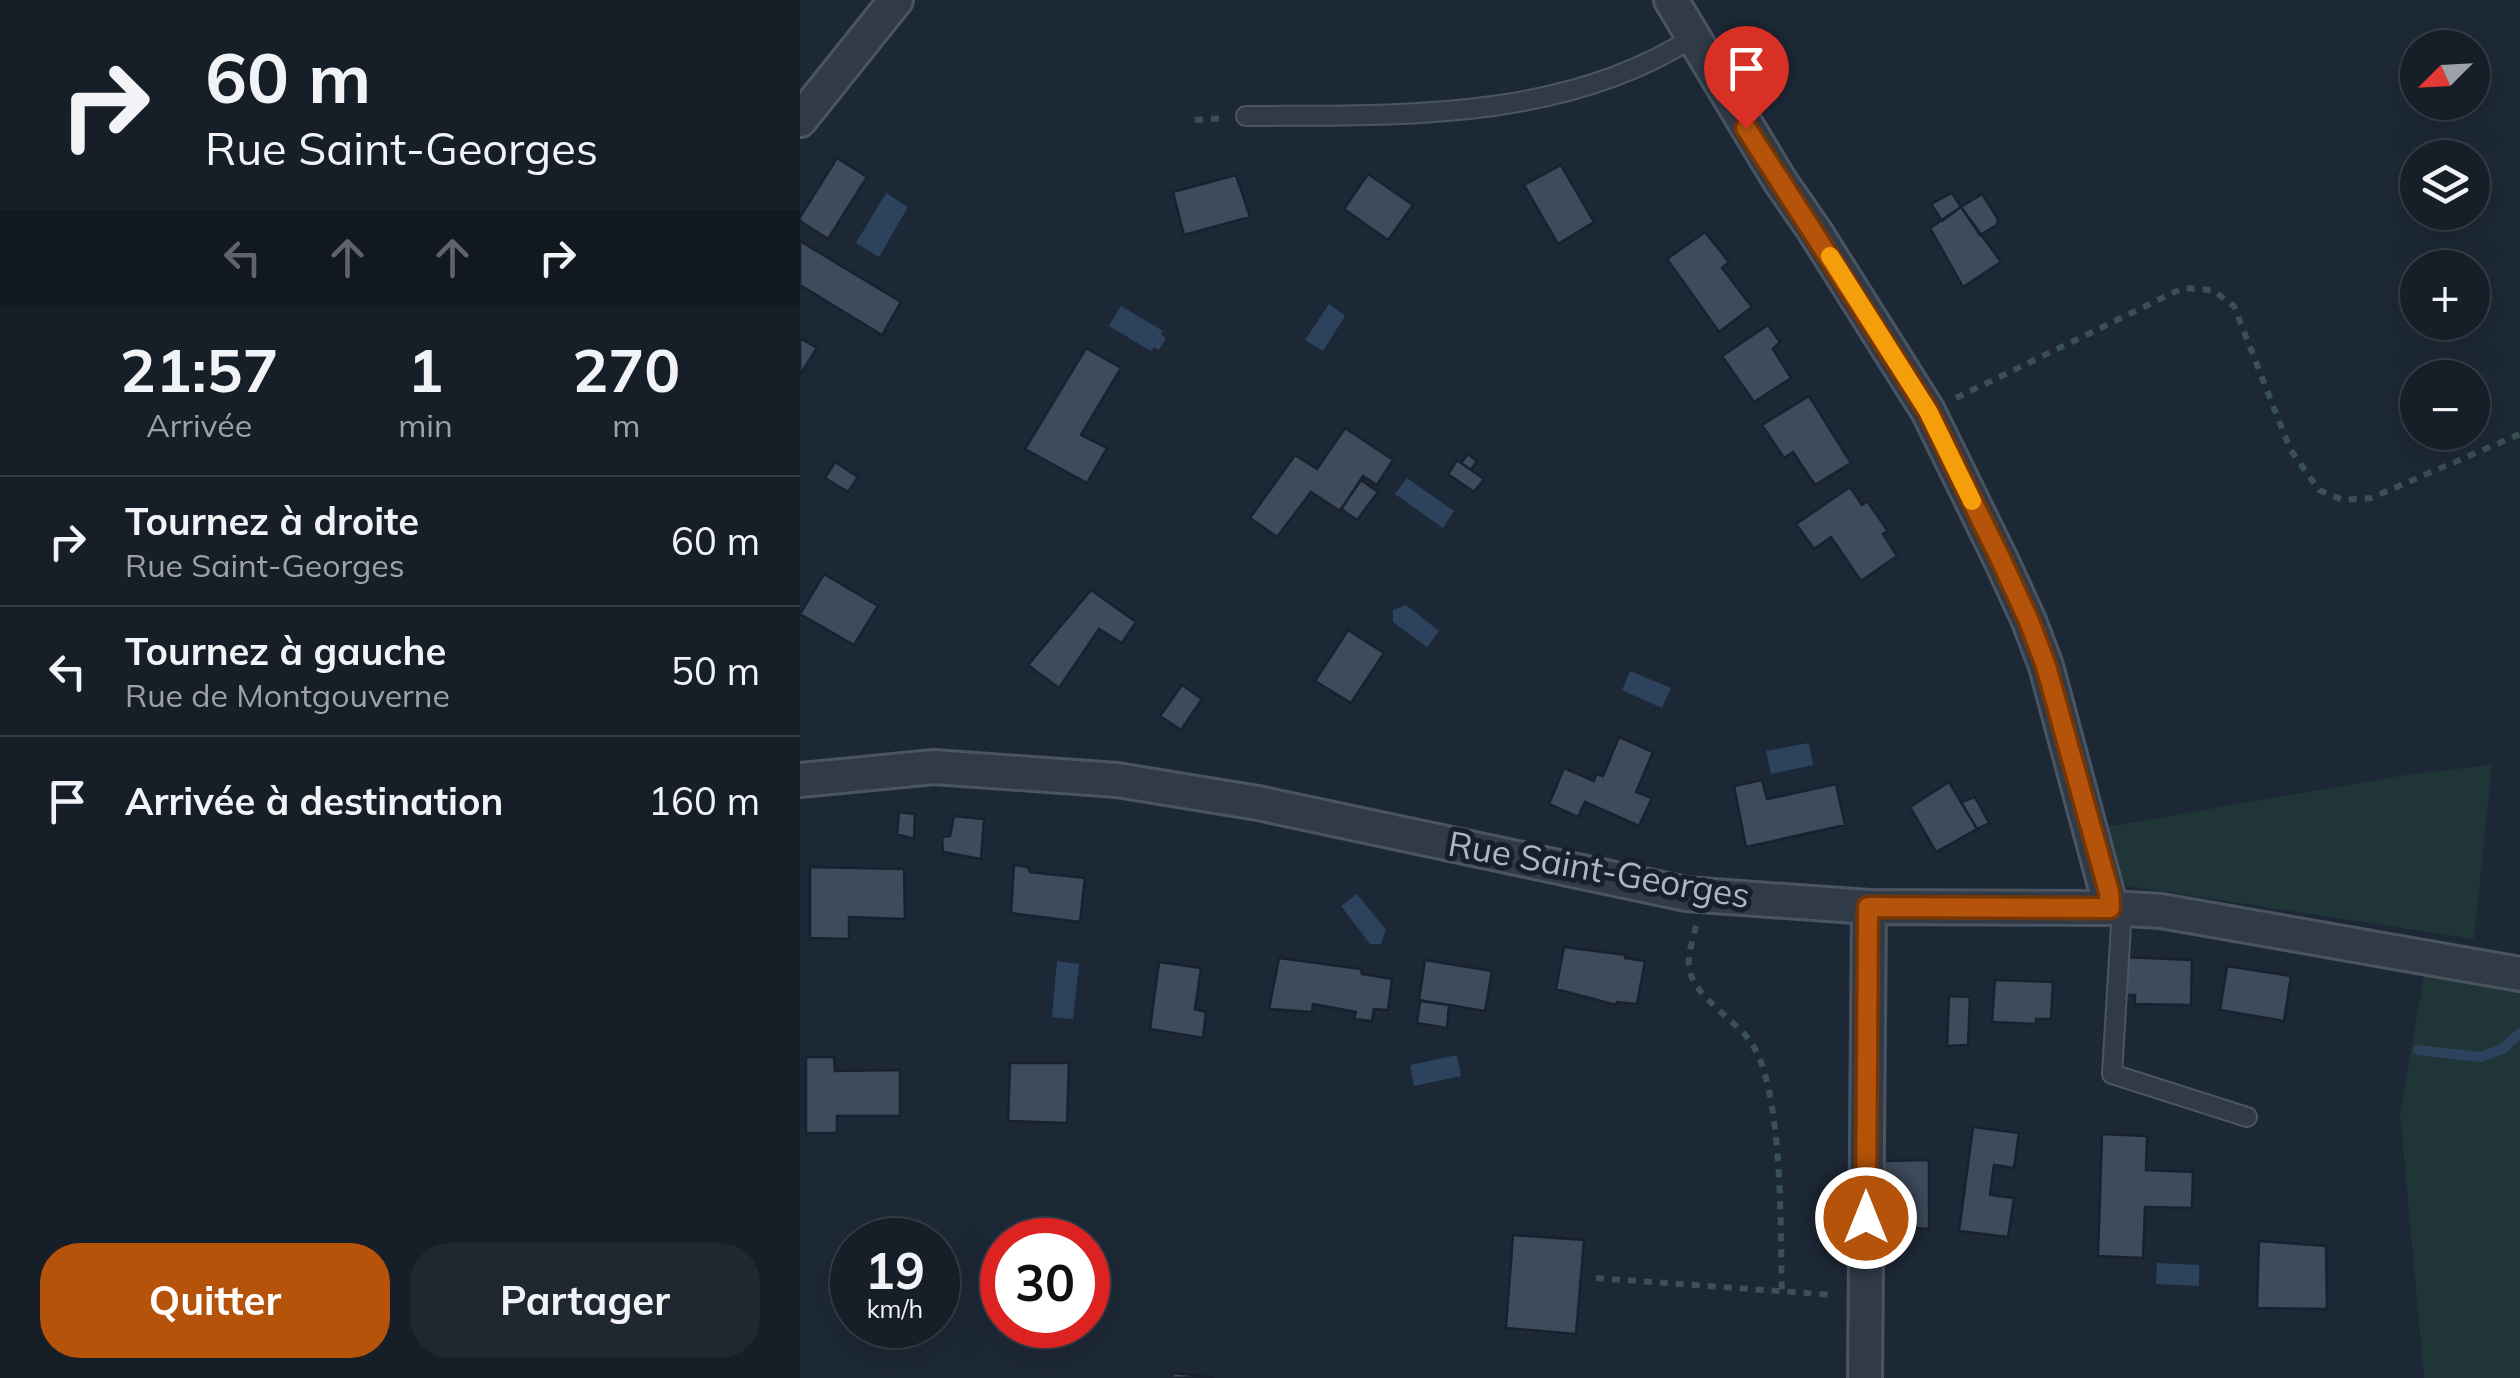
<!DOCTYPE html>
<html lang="fr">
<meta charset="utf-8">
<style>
:root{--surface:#161e28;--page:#1f2730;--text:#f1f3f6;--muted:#9ea2a8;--line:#353c45;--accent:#b45309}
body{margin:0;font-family:Mulish,sans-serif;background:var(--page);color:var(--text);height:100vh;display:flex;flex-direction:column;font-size:38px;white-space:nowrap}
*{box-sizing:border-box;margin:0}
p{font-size:32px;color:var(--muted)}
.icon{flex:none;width:55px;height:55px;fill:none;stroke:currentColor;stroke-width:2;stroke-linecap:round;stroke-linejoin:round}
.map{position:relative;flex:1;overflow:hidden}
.side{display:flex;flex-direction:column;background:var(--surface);width:800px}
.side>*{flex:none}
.banner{background:#161e28;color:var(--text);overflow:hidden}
.needle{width:65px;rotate:246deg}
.buttons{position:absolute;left:1600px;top:30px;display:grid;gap:20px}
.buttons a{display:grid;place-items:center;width:90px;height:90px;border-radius:50%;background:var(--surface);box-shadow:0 10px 40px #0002,0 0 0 2px var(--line);font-size:50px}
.speed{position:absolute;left:30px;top:1218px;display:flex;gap:20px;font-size:50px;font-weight:700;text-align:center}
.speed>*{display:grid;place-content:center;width:130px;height:130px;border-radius:50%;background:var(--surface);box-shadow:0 10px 40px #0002,0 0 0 2px var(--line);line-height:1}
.speed small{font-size:25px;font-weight:400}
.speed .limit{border:15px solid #d22;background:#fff;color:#111}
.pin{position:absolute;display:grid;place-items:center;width:85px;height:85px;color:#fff;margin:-102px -42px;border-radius:50% 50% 50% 0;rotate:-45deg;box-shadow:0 0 10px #0007}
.pin .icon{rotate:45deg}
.me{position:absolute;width:110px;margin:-55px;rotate:0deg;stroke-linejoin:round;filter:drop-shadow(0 0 8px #0008)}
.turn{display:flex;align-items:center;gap:35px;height:210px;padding:0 40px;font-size:45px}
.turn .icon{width:130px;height:130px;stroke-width:2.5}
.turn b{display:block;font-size:70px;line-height:85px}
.lanes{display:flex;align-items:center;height:95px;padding:0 40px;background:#0003;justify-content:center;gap:50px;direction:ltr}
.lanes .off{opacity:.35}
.eta{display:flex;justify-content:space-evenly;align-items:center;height:170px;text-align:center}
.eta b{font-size:60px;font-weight:700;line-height:70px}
.cta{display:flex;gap:20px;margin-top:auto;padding:20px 40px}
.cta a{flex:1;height:115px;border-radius:40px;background:var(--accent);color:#fff;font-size:40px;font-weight:700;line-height:115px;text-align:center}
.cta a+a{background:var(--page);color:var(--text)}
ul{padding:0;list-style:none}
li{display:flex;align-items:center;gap:30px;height:130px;padding:0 40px;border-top:2px solid var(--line)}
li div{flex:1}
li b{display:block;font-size:38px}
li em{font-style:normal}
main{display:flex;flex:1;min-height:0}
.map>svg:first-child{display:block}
.green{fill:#1f3537}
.water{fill:#2d425d}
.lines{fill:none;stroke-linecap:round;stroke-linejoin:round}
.stream{stroke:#2d425d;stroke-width:10}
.building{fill:#3e4b5c;stroke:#18212d;stroke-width:2.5}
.lane-casing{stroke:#4b5562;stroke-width:22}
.street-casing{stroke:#4b5562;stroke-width:38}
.path{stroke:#395152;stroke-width:6;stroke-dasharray:8 8;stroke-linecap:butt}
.lane{stroke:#313a47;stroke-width:18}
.street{stroke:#313a47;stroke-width:32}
.route-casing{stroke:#753606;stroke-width:25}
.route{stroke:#b45309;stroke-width:18}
.slow{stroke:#f59e0b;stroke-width:18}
.labels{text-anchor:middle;stroke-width:10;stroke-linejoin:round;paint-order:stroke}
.street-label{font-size:35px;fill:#aab5c5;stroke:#161f2b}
</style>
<main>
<section class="side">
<div class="banner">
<div class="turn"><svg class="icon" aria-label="right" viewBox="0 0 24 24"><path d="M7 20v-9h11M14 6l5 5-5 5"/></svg><div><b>60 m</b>Rue Saint-Georges</div></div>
<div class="lanes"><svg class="icon off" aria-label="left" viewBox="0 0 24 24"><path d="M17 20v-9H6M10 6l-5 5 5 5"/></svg><svg class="icon off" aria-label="ahead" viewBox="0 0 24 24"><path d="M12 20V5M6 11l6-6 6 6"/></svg><svg class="icon off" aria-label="ahead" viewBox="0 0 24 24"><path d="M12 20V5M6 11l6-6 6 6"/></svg><svg class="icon" aria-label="right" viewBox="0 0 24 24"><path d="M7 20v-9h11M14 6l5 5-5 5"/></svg></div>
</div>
<div class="eta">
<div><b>21:57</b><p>Arrivée</p></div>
<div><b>1</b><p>min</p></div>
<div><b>270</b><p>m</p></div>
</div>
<ul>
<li><svg class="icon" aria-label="right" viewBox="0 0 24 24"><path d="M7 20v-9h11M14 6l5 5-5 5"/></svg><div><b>Tournez à droite</b><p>Rue Saint-Georges</p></div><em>60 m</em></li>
<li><svg class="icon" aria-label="left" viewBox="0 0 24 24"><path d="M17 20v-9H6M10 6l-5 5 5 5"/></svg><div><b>Tournez à gauche</b><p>Rue de Montgouverne</p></div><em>50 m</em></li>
<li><svg class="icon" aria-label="arrive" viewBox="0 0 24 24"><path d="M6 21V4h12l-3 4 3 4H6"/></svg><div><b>Arrivée à destination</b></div><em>160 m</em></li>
</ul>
<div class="cta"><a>Quitter</a><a>Partager</a></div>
</section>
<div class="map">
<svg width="1720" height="1378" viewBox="0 0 1720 1378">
<rect width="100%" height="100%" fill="#1d2836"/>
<path class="green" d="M1692,765L1674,939L1322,885L1306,827L1605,775Z
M1627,959L1720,974V1378H1624L1600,1113Z"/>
<path class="water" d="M86,193L108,207L79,257L56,243Z
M529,304L545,316L523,351L505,340Z
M321,306L363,331L361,334L366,338L359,350L354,347L351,351L309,326Z
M607,478L654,511L643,528L595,494Z
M606,605L639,631L627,647L593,622V610Z
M830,671L871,688L862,708L822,690Z
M1009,743L1013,765L971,774L966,751Z
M557,894L586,930L581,944H570L541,906Z
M257,961L279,964L273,1019L252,1017Z
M657,1055L661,1076L614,1086L610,1065Z
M1357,1263L1399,1265V1286L1356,1284Z"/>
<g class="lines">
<path class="stream" d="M1618,1050L1680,1057L1703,1049L1720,1033"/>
</g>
<path class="building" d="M37,158L67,177L28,239L0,221V217Z
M761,165L794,222L758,244L724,185Z
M568,174L613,205L588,240L544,209Z
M436,175L450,217L384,235L373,192Z
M1152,193L1161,207L1142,221L1131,204Z
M1182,194L1198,219L1197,225L1180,235L1161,207Z
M1161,207L1201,262L1163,287L1130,228Z
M905,232L929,262L922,268L952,307L919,332L867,259Z
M0,241L101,302L82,335L0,285Z
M968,325L980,342L973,349L991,378L954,402L922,356Z
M0,338L17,348L0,375Z
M286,348L321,368L281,435L307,448L287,483L225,449Z
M1009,396L1051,463L1015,485L993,452L984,458L962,425Z
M545,428L593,460L577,485L563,476L540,511L511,492L477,537L450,518L495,455L517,469Z
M668,454L677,461L671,470L661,463Z
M657,460L684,479L674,492L648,474Z
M35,462L58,477L48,492L25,478Z
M561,480L578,492L557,520L541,509Z
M1050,487L1062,505L1067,501L1088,531L1083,534L1097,556L1061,581L1031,537L1014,549L996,524Z
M24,574L78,606L54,645L0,614Z
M291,590L336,622L322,643L299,629L259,688L228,665Z
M548,630L584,653L551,703L515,681Z
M382,685L402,699L381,730L360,716Z
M819,737L853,752L836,792L852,798L839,826L785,802L778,817L749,804L764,768L794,781L796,774L803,776Z
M962,780L967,799L1036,784L1045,825L946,847L934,786Z
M1149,782L1177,829L1136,852L1110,807Z
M1175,797L1189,823L1177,829L1161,802Z
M99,812L115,814L114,839L97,834Z
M154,816L184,819L181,859L143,852L142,837L150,836Z
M214,865L228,867L230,872L285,878L280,922L211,913Z
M10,867L104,869L105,919L49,917V939L10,938Z
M764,947L826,955L825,958L845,961L837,1004L817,1002L816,1005L756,989Z
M1323,957L1392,960L1391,1005L1335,1004V995H1324Z
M479,958L561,969L562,974L592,979L588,1010L574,1009L572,1021L554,1019L556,1012L513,1004L512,1012L469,1009Z
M625,960L692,971L685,1011L619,1000Z
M359,962L401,968L395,1009L406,1012L403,1038L350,1029Z
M1427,966L1491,976L1484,1021L1420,1010Z
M1195,980L1253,982L1251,1019H1236V1024L1192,1022Z
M1149,996L1170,997L1168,1045L1147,1046Z
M620,1001L649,1005L647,1028L617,1023Z
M6,1057H34L35,1071L100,1070V1116H37V1133H6Z
M210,1063H269L267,1123L208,1121Z
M1173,1127L1219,1133L1214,1168L1194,1165L1190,1195L1214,1198L1208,1237L1159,1231Z
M1302,1134L1347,1136L1346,1170L1393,1172L1392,1208L1345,1207L1343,1258L1298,1256Z
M1129,1160V1229L1078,1226L1079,1161Z
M713,1235L784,1240L776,1334L706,1328Z
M1459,1241L1526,1246L1527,1309L1457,1308Z
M373,1373L413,1377L372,1378Z"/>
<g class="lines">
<g class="lane-casing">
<path id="lane" d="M446,116C596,115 761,122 892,38
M1322,909L1312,1074L1447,1117"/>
</g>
<g class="street-casing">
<path id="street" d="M871,0L980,181L1014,230L1128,411L1201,560L1229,621L1246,666L1311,908
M0,120L96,0
M0,780L134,767L317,780L458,803L886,894L1069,907L1311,908L1361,911L1720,974
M1065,1378L1069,907"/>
</g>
<path class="path" d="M395,120L424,118
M1156,398L1383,288L1412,290L1434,306L1490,449L1519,490L1543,500L1571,498L1720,434
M896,926C893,939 886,958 890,972C896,997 935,1020 950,1041C984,1087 980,1232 982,1291
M796,1278L1034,1295"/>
<use href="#lane" class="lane"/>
<use href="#street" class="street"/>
</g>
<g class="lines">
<g class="route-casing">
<path id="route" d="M946,128L1128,411L1201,560L1229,621L1246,666L1309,892L1310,908L1068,907L1066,1218"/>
</g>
<use href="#route" class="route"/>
<path class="slow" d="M1030,256L1128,411L1172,501"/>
</g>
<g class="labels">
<g class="street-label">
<text transform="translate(799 870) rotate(10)" y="12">Rue Saint-Georges</text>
</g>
</g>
</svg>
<div class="buttons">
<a><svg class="needle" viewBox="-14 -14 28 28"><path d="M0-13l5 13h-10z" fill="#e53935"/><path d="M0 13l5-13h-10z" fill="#9ea2a8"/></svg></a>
<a><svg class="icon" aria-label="layers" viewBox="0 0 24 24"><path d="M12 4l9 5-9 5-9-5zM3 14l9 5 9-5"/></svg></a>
<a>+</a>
<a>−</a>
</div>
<div class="speed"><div>19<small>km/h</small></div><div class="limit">30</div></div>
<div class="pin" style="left:946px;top:128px;background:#d93025"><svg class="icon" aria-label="arrive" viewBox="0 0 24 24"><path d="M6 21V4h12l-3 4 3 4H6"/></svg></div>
<svg class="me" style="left:1066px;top:1218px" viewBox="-20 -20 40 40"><circle r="17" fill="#b45309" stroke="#fff" stroke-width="3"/><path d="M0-11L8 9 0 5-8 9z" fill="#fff"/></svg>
</div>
</main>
